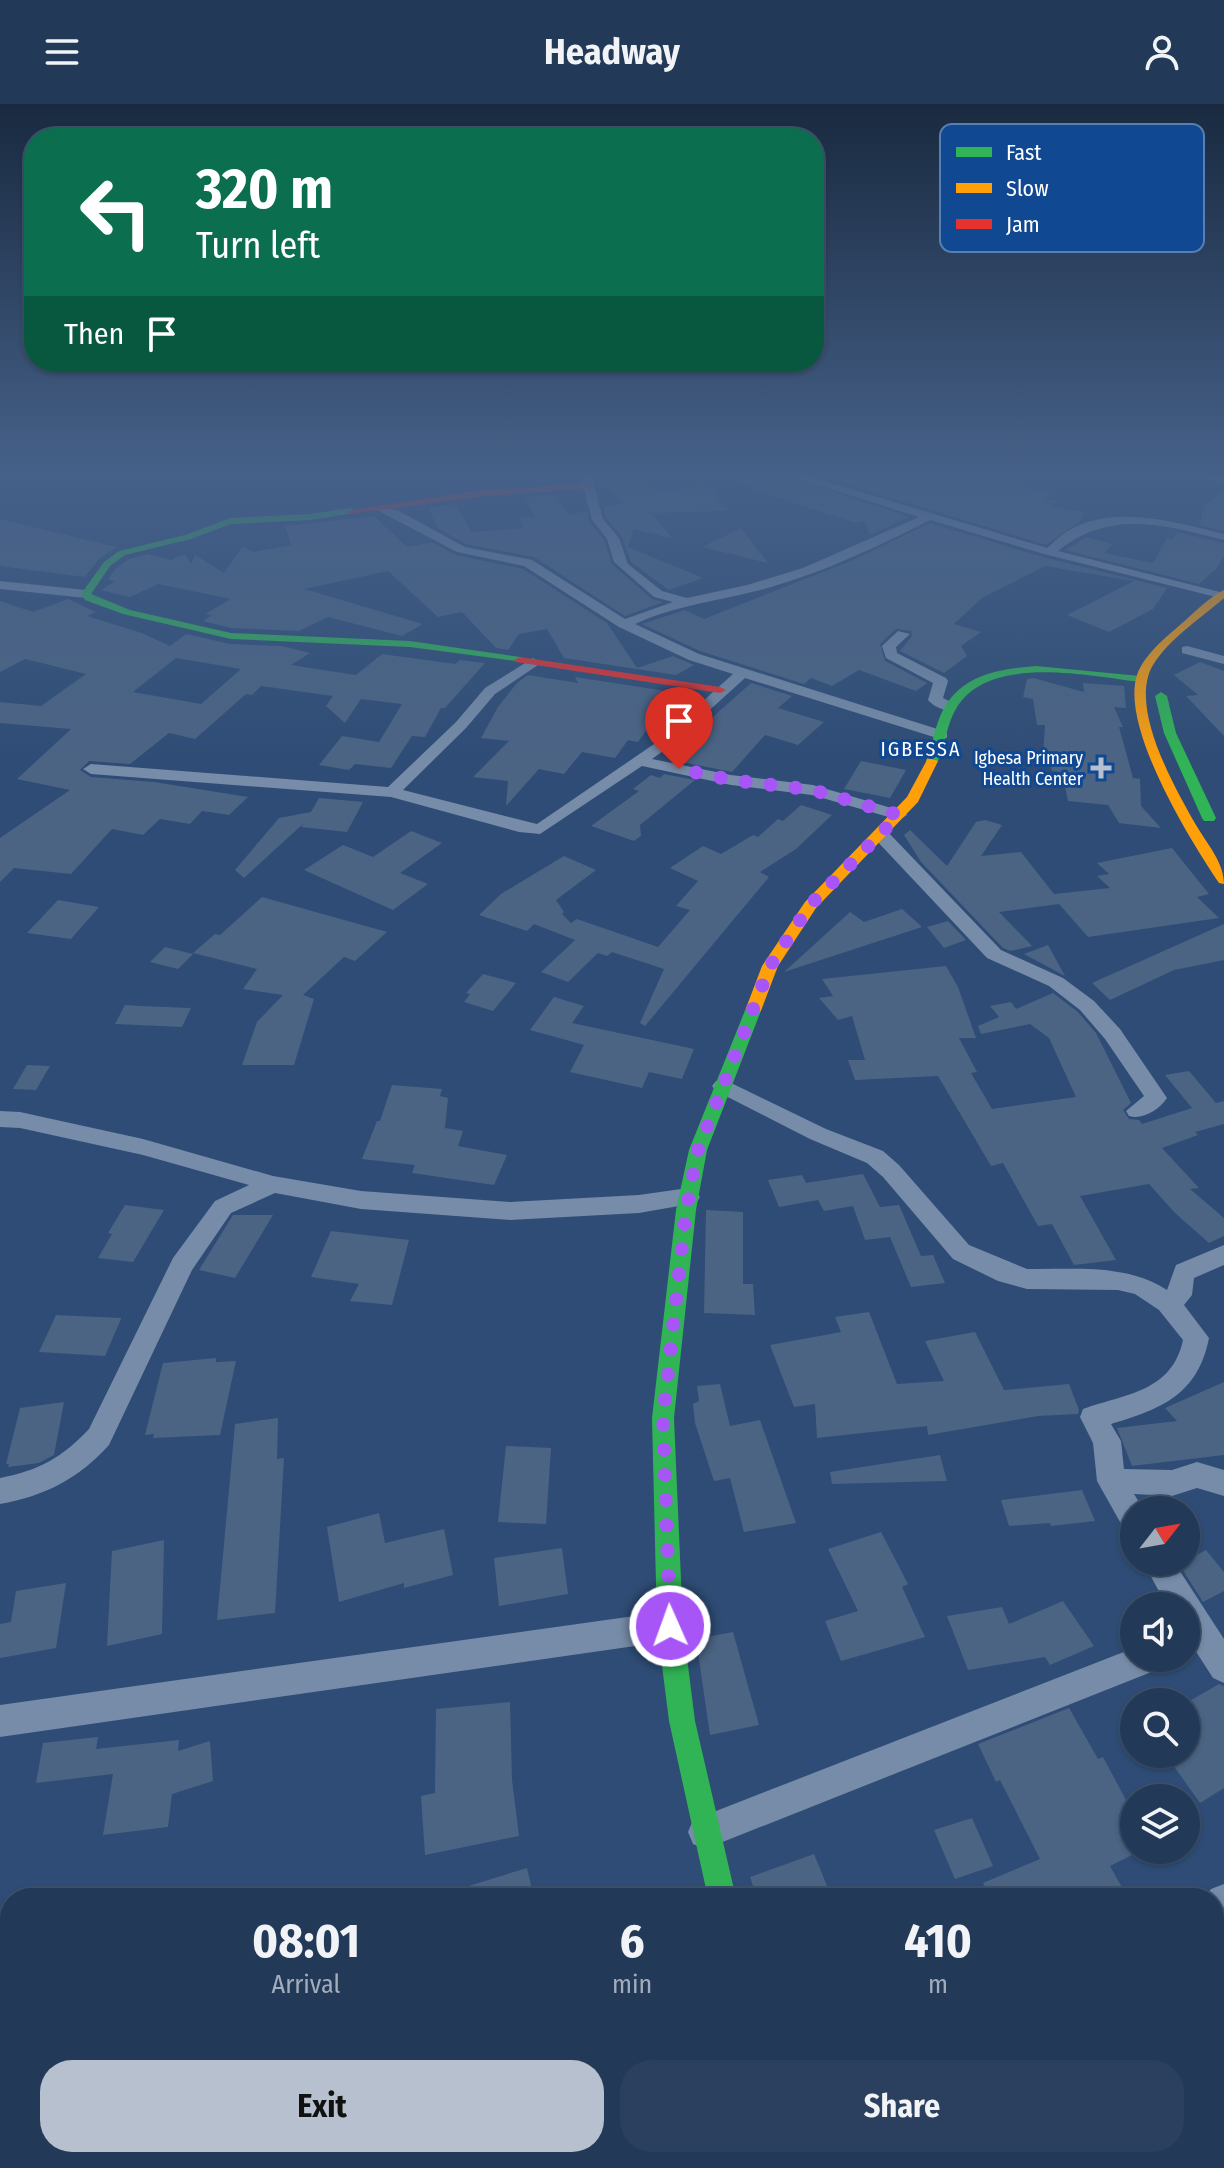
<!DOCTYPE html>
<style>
:root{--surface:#223958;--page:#2a405e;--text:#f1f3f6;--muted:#a2acba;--line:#3f536e;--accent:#b6c0cf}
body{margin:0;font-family:"Fira Sans Condensed",sans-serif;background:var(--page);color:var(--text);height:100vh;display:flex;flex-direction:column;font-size:30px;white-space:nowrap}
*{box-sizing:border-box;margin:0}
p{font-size:26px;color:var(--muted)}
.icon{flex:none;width:44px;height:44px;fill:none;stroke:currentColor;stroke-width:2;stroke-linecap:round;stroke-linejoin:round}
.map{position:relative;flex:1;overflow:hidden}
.panel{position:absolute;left:0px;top:1784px;width:1224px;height:280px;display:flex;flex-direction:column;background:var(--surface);border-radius:32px 32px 0 0;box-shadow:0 2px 6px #0004,0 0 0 2px var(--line)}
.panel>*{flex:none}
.top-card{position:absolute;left:24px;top:24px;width:800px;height:244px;border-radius:32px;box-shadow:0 2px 6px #0004,0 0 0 2px var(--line);background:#0b6e4f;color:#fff;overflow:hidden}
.needle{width:52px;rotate:59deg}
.controls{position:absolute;left:1120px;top:1392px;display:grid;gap:16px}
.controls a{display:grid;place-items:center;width:80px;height:80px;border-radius:50%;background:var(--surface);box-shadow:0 2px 6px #0004,0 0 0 2px var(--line);font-size:40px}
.pin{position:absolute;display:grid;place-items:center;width:68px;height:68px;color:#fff;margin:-82px -34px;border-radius:50% 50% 50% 0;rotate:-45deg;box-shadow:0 0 8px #0007}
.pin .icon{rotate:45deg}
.me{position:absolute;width:88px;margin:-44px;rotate:358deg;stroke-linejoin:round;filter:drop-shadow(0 0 6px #0008)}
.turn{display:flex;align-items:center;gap:28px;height:168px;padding:0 40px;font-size:36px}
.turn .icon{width:104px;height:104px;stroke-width:2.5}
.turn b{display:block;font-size:56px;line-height:68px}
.then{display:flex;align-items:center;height:76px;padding:0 40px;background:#0003;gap:16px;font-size:30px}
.eta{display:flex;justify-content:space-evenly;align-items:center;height:136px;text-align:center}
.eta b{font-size:48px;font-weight:700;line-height:56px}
.cta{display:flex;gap:16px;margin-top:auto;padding:16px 40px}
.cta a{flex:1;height:92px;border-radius:32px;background:var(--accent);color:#111;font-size:32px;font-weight:700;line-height:92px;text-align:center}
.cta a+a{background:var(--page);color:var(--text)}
header{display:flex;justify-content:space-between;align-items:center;height:104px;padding:0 40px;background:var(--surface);font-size:36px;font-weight:700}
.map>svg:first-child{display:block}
.building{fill:#4b6484;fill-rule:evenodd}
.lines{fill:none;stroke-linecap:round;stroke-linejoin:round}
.street{fill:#768ca8;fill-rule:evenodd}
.fast{fill:#30b455;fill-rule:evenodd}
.slow{fill:#ff9f0a;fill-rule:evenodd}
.jam{fill:#e5322d;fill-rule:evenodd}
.route{stroke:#a855f7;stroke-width:14;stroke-dasharray:0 25.2}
.poi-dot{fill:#b6c0cf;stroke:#114892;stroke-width:3}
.labels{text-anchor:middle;stroke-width:6;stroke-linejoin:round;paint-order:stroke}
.far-poi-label{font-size:18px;fill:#fff;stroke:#114892;text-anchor:end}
.far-quarter-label{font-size:20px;letter-spacing:2px;fill:#fff;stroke:#114892}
.key{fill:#114892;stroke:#587fb3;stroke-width:2}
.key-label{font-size:22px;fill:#fff}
</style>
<header><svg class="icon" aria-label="menu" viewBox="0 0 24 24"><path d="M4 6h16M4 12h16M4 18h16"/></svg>Headway<svg class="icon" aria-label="person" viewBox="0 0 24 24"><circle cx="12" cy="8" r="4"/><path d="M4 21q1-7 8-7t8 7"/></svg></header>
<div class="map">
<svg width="1224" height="2064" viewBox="0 0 1224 2064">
<rect width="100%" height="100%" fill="#2e4c75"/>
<path class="building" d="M602,369H630L663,389L706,379L728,407L651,409L673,435L634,425L628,443L703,474L669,486L631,458L622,433L606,414L603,404L624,399L597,375Z
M723,369H777L910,413L870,431L864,417L856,419L794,399L722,372Z
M810,369H984L1029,378L1020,383L1051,388L1044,395L1058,397L1052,403L1085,408L1079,418L1046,441Z
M1224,386V427L1199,421L1205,401Z
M556,391L569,411L587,407L590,418L604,436L612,460L652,495L663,498L625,512L534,453L466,440L437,424L429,404L455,400L472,428L523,424L520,413H535L524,393Z
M374,412L407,443L432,438L456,451L523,465L607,519L637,564L673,552L694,561L676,571L564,554L547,525L519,530L508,546L496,544L462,508L438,513L388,467L304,485L423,520L402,532L328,513L299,527L231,524L203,517L212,511L205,510L231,495L158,480L130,493L101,486L115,477L108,476L115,465L129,455L148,450L171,456L185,450L191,460L195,451L224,469L243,442L253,448L291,441L285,422Z
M0,415L117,443L99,455L85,473L0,462Z
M930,419L1043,453L1167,484L1153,505L1109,528L1067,511L1134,477L1045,462L982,494L954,520L981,528L961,542L967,552L944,569L900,547L912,532L911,527L896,525L880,540L885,557L927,579L916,587L859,566L832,582L811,574L804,580L700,547L642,520L685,506L704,515L853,456Z
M741,424L768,459L702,443Z
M1178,428L1224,439V452L1217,464L1199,480L1065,446L1087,433L1112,440L1105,449L1153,459L1167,434L1173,435Z
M68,495L96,508L87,512L142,529L170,542L186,530L230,540L282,542L310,549L291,561L356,571L382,550L455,560L460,556L485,559L445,604H441L425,633L412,632L391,664L355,660L349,666L319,661L342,632L379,638L402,600L361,595L345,619L326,602L333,592L261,582L252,591L246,590L195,635L169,629L130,660L89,657L80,666L91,673L154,678L248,693L229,711L202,707L190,720L160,715L143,731L112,725L71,770L14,764L0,778V734L70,686L17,675L71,625L0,619V598L41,602L86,570L25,555L0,568V497L33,508ZM176,554L241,565L201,600L133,588Z
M1200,558L1224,567V632L1186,592L1198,591L1174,571Z
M528,571L578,579L575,573L673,588L638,638L628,636L615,654L582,648L564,670L539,665L506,702L508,677L473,673L509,637L481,634L498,603L517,579Z
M1033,574L1084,588L1083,579L1124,582L1126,604L1114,603L1123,623H1119L1133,674L1140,675L1141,702L1161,724L1119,719L1108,701L1068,697L1062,668L1052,667L1049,651H1043L1045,621H1037L1033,595L1023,593L1027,575Z
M751,579L792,592L778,604L824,618L798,641L765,631L732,668L677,657L703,630L699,629L715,611Z
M861,657L906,666L890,694L844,685Z
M664,670L695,676L640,721L641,732L634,737L591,722L639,687L633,685L651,671L660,674Z
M319,694L363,698L347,728L301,723L304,719L244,774L235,766L279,714L311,708Z
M801,701L832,711L796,745L760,768L769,773L645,922L640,919L664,865L612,848L607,852L598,849L568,878L541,868L575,836L534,820L527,827L479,811L501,790L564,752L596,766L556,796L564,808L562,810L571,819L577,815L658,843L690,806L676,802L698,777L670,764L703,742L721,750L753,731L758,733L778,715L783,717Z
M985,716L1002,721L981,752L1021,748L1054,790L1110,784L1097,772L1109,770L1097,759L1172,744L1209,790L1197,793L1219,814L1088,833L1059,800L999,808L1032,842L1011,847L1003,844L921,758L904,731L910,726L947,762L976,718Z
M411,727L442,739L400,769L428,780L393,806L304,766L343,741L373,753Z
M262,793L387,828L355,857L344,853L303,891L314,895L294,961H242L257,918L283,891L243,885L257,865L193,849L215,830L220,831Z
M58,796L99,803L71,835L27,829Z
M902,805L922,823L784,868L850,808L864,818Z
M948,817L966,836L944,844L927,823Z
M1224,820V856L1174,866L1110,896L1092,879Z
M1048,841L1065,872L1024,850Z
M165,843L193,850L178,865L150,858Z
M946,862L958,883L976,934H959L977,968L971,969L992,1005L1076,993L1049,934L1030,920L981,930L978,922L999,913L990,902L1011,898L1016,905L1053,889L1078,908L1096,929L1131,999L1123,1006L1129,1015L1139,1016L1142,1020L1192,1004L1165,971L1189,967L1216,999L1224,997V1020L1195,1028L1198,1031L1162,1044L1199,1084L1190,1085L1224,1114V1132L1209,1139L1175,1109L1149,1080L1080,1092L1116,1156L1074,1161L1052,1120L1038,1122L1003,1059L991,1062L938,972L855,976L848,956H865L852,912L838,916L819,894L833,892L822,875Z
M483,870L516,879L493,907L464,898L470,890L466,889Z
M554,893L584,902L572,919L694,945L682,975L649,968L642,984L570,968L584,941L530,926Z
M125,901L140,902L191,904L182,923L115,920Z
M27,961L50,962L36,986L13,985Z
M392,981L442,985L440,992L448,994L445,1024L463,1027L458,1042L507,1051L494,1081L412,1069L415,1061L362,1055L377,1017H380Z
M863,1070L880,1103L899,1101L921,1152L933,1151L945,1179L911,1183L890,1133L865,1136L853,1102L824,1107L818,1096L779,1103L768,1076L802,1071L806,1079Z
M125,1101L164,1106L133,1158L98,1154L112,1130L108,1129Z
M706,1106L743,1108V1180H753L755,1211L704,1209Z
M233,1111H273L235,1174L199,1166Z
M331,1127L409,1136L392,1201L350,1197L359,1180L311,1173Z
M869,1208L897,1280L944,1277L925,1237L975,1228L1004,1286L1069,1280L1079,1306L1078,1310L1038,1312L928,1331L927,1322L817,1334L815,1300L794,1303L770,1241L841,1228L835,1213Z
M56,1211L121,1214V1215L105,1252L39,1248Z
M216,1254V1258L236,1257L220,1331L153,1334L154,1330L145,1331L163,1259Z
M1224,1278V1351L1132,1362L1117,1324L1177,1317L1165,1304Z
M720,1280L730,1322L760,1316L796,1419L744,1428L730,1374L714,1377L695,1319L693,1300L699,1297L697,1282Z
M64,1298L54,1351L39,1359L8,1363L9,1360H6L20,1304Z
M278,1314L277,1355L284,1354L275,1509L217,1516L235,1320Z
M506,1342L551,1344L546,1420L498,1418Z
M940,1351L947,1377L832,1380L830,1368Z
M1082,1386L1095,1417L1051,1422L1050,1419L1009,1422L1001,1396Z
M379,1409L385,1439L444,1425L453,1471L404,1484V1479L339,1498L327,1423Z
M881,1428L908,1480L902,1483L925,1533L841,1557L825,1517L858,1507L828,1445Z
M164,1436L162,1530L107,1542L112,1447Z
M562,1444L568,1490L499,1502L494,1454Z
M1206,1446L1224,1468V1487L1203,1498L1179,1460Z
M66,1479L56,1544L0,1554V1520L11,1518L16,1487Z
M1063,1497L1094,1542L1050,1561L1045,1553L968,1566L947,1512L1002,1503L1009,1520Z
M733,1528L759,1621L710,1631L696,1535Z
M1219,1580L1224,1582V1684L1200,1699L1173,1661L1186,1656V1599Z
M510,1598L512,1676L519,1732L425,1751L421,1692L435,1689L436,1605Z
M1069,1604L1098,1655L1103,1653L1134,1711V1750L1110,1762L1128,1794H991L983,1779L1040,1755L1000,1676L996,1678L978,1640Z
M98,1633L96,1645L179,1636L178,1647L210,1637L213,1677L172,1690L168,1723L103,1731L113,1670L36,1679L43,1639Z
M972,1714L993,1762L955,1775L934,1726Z
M814,1750L832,1794H757L750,1773Z
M527,1764L534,1794H446V1789Z"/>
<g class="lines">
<path class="street" d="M586,369H599L592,375L603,415L619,434L628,460L662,487L687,494L747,481L803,464L919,413L780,369H798L1047,444C1053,439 1059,433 1066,428C1111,399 1176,418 1224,430V436C1164,421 1110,405 1058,447L1224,489V495L1044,450L930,416C879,442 826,467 771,483C725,496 678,500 635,520L699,550L947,628V634H937L745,574L670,642L652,655L731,671L813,681L905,708L907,711L899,716L812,691L731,681L642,662L540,730L519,728L391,693L91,670L83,665L91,660L388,683L456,618L485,584L533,554L540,558L538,561L495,590L466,624L403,686L537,720L660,636L733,570L689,556L619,523L524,462L457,448L375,405L380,402L399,407L465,443L532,456L625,515L673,498L654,493L614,458L607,435L592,416L581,374Z
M1192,369L1224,374V380L1193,371Z
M0,477L86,486L92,490L86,494L0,485Z
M898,527L910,530L896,543L897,549L946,574L948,577L943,594L955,600V606C946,608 934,603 928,596L933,579L886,554L882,542Z
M1187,542L1224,552V560L1182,549V543Z
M881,726L887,727L1001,846L1063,874L1094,897L1120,925L1167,994C1159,1006 1143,1016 1129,1012L1126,1007L1144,992L1105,935L1080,906L1049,882L987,854L875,735L873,731Z
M723,975L826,1025L883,1047L899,1061L969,1141L1027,1165C1075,1166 1126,1159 1167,1186L1176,1161L1224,1141V1161L1194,1174L1192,1191L1184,1201L1209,1234C1198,1290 1162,1305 1111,1320L1121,1337L1124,1365L1172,1366L1197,1358L1224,1366V1392L1197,1384L1172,1392L1134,1390L1144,1406H1134V1429L1124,1425L1097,1377L1093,1339L1080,1313L1083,1305C1125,1290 1172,1288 1183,1236L1159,1206L1135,1190L1118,1186L1027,1185L998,1177L953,1155L883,1073L867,1059L810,1035L716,987L712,982L716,977Z
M0,1007L20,1008L143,1035L273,1072L361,1087L510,1098L639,1091L688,1084L696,1087L700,1093L696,1099L639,1109L510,1116L361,1105L275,1089L231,1109L192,1166L109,1341C78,1375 45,1392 0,1400V1374C38,1367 63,1353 89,1325L173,1154L215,1097L249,1081L143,1051L20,1024L0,1023Z
M1143,1458H1174L1224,1535V1579L1213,1574L1186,1532V1502H1167Z
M670,1507L681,1511L685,1522L681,1533L670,1537L0,1633V1601Z
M1134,1544V1554H1164L1159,1565L705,1745L693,1740L688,1728L693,1716Z
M1224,1780V1823L1214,1827V1794H1204L1211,1785Z
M273,2054H323L319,2064H269Z
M791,2054H831L834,2064H794Z
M983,2054H1027L1023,2064H979Z"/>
<path class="fast" d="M351,404L354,409L310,416L231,420L191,435L125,451L110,462L91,490L130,506L231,529L410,537L520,553L526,556L524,558L410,543L231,535L123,510L85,496L81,490L104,458L119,447L185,431L230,414L310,410Z
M1036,562L1140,572L1146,575L1140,578C1088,572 990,550 957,603C947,619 945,640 938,657L928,660L926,657C933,640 935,620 944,604C964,570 1000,565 1036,562Z
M1161,588L1167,592L1176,629L1216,714L1214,717H1204L1202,714L1164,629L1155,592Z
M754,899L762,904L707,1046L696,1106L674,1314L683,1522L695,1617L736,1794H708L669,1617L657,1522L652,1314L676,1106L689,1046L746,904Z"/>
<path class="slow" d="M1224,486V494C1200,515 1170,534 1153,561C1128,603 1175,684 1196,721C1207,740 1224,758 1224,780L1219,779C1190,736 1120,623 1137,571C1144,551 1165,534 1181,520C1194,509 1209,493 1224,486Z
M928,654L938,657L918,698L816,804L778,862L762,904L760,908H748L746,904L762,862L805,798L907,693Z"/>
<path class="jam" d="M590,379L593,384L476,393L351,410L346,407L476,387Z
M520,553L720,583L726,586L720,589L516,558L514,556Z"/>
</g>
<linearGradient id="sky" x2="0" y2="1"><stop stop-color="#192a40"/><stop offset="0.56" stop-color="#466189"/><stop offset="1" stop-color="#466189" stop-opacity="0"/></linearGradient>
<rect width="1224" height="658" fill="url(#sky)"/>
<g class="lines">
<path class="route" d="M670,1522L663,1314L686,1106L698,1046L770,862L810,801L899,711L813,686L731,676L679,665"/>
</g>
<path class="poi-dot" d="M1097 652h8v8h8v8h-8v8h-8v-8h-8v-8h8z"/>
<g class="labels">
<g class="far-poi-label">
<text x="1083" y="660">Igbesa Primary<tspan x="1083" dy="21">Health Center</tspan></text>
</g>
<g class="far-quarter-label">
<text x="921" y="652">IGBESSA</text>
</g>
</g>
<rect x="940" y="20" width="264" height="128" rx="12" class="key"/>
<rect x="956" y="43" width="36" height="10" fill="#30b455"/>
<rect x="956" y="79" width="36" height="10" fill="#ff9f0a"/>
<rect x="956" y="115" width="36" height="10" fill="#e5322d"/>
<g class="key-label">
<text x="1006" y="56">Fast</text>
<text x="1006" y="92">Slow</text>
<text x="1006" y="128">Jam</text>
</g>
</svg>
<div class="controls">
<a><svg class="needle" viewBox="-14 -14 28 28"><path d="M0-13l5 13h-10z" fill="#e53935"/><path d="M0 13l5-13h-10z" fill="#a2acba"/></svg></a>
<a><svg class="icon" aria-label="sound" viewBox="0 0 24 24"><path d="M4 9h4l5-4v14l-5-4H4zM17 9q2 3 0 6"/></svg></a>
<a><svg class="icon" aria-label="search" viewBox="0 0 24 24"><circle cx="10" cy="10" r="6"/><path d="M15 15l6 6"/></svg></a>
<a><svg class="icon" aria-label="layers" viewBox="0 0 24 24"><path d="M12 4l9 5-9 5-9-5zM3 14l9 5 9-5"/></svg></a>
</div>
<div class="pin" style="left:679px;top:665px;background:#d93025"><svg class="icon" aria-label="arrive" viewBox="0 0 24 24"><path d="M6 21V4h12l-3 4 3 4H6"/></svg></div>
<svg class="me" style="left:670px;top:1522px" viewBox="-20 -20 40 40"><circle r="17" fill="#a855f7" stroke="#fff" stroke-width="3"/><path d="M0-11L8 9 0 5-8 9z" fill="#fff"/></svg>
<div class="top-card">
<div class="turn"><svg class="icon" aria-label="left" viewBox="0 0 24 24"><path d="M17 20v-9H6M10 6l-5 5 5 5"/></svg><div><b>320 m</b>Turn left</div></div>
<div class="then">Then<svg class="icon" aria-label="arrive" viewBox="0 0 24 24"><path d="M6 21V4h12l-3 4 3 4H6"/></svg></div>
</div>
<section class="panel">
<div class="eta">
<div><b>08:01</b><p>Arrival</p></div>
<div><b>6</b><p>min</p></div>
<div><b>410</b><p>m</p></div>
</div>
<div class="cta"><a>Exit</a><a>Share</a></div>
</section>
</div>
